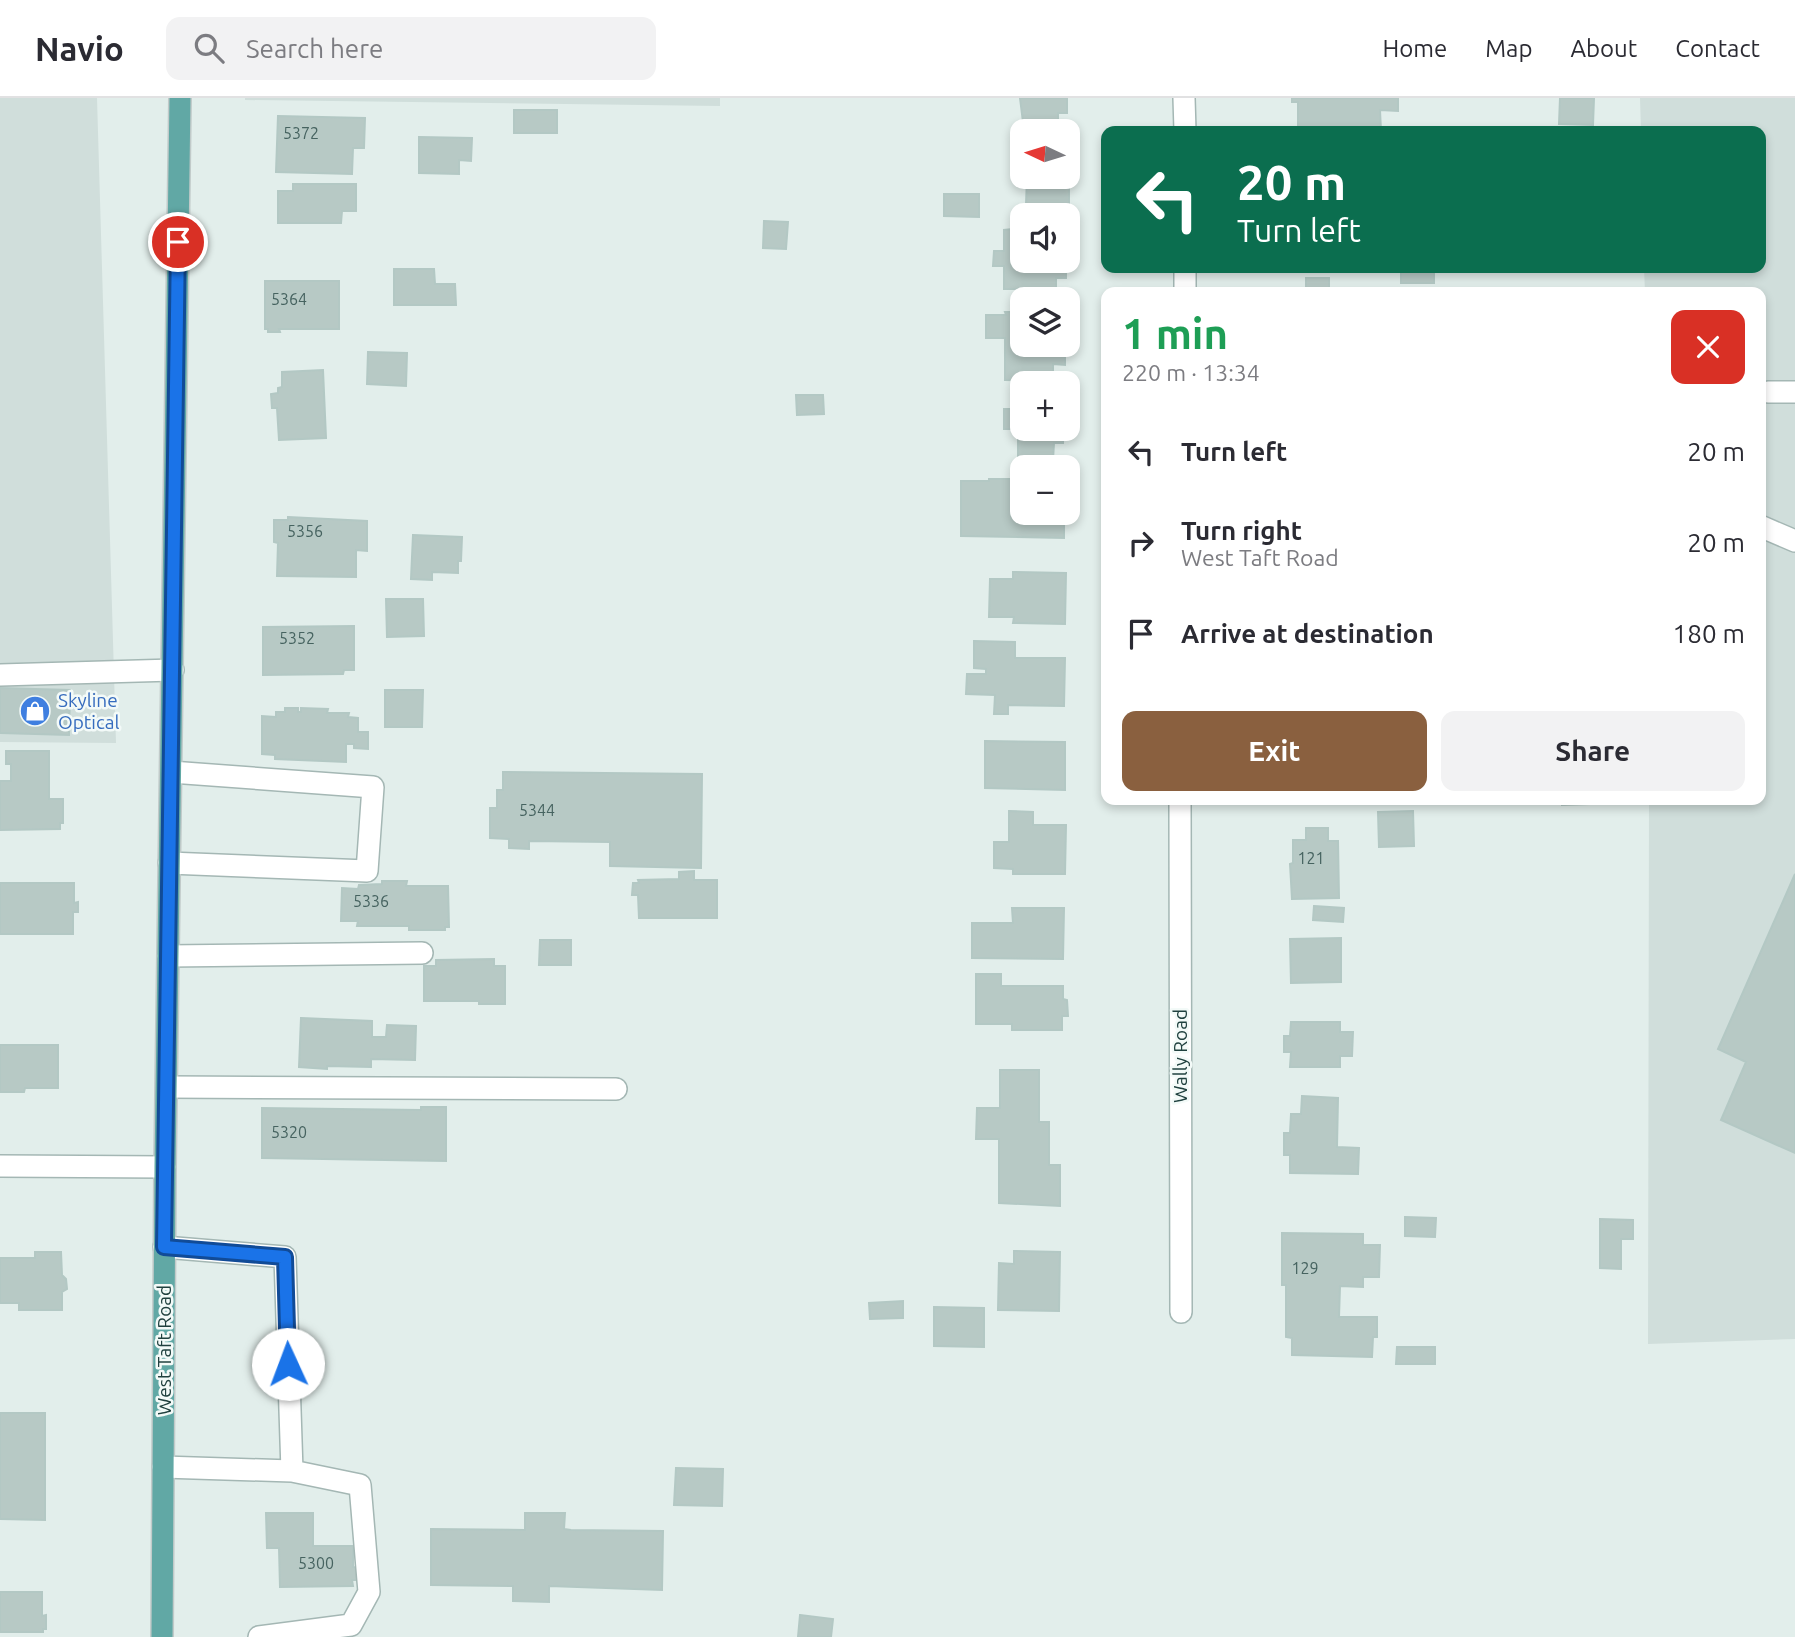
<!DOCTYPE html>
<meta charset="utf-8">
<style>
:root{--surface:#fff;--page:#f2f2f3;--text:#2b2b33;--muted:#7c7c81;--line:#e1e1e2;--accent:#8a603f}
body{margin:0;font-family:Ubuntu,sans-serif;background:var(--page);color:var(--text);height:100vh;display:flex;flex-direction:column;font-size:26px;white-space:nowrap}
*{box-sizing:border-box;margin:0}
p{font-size:23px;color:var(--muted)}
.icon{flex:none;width:38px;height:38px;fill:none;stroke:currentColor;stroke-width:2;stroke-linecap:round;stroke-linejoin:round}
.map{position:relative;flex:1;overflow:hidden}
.drawer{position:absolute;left:1101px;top:189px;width:665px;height:518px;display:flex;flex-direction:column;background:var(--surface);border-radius:14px;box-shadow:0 4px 10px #0003}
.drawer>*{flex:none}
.top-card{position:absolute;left:1101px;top:28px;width:665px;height:147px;border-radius:14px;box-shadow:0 4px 10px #0003;background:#0b6e4f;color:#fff;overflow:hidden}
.needle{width:46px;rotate:274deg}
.tools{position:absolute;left:1010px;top:21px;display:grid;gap:14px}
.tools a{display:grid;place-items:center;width:70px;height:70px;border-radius:14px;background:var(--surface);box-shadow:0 4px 10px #0003;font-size:35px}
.pin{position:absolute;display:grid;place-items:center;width:60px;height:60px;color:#fff;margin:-30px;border:4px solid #fff;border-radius:50%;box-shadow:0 2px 7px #0007}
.me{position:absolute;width:77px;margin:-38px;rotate:358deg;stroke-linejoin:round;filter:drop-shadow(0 0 5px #0008)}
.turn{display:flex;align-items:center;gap:24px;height:147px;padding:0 21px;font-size:32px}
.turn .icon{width:91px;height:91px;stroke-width:2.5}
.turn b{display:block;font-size:49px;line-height:60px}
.round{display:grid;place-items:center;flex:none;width:74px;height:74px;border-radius:14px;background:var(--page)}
.headline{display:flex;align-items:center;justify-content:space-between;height:119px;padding:0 21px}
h1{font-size:42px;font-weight:700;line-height:52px;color:#1e9e55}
.action{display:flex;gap:14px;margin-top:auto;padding:14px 21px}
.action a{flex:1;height:80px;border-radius:14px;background:var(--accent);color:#fff;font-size:28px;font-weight:700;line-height:80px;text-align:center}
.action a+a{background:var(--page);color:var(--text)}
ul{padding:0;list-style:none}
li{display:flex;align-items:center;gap:21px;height:91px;padding:0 21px}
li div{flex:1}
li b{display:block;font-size:26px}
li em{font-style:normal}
header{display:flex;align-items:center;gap:42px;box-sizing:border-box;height:98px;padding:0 35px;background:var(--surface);border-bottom:2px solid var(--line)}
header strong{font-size:33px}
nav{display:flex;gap:38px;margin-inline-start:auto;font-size:24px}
.search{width:490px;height:63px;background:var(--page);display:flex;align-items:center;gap:18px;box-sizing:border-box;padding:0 24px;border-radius:14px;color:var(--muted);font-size:26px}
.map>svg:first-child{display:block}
.built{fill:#d0dedb}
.building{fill:#b7c9c5;stroke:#b3c8c4;stroke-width:2}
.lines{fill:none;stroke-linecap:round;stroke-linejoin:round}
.minor-casing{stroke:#a4b7b4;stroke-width:24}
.major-casing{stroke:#c1cac9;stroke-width:24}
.minor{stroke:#fff;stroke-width:21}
.major{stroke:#61a8a5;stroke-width:21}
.route-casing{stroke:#114b97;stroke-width:18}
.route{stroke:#1a73e8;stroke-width:12}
.labels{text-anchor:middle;stroke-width:5;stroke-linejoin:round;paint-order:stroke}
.number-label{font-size:16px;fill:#466360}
.shop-label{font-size:19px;fill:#366cbe;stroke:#f3faf8;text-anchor:start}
.street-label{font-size:19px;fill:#20413f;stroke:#f3faf8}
</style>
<header>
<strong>Navio</strong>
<div class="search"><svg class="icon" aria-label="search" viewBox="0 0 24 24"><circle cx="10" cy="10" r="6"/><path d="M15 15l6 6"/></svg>Search here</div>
<nav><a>Home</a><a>Map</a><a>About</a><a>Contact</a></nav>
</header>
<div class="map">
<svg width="1795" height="1539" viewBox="0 0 1795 1539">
<rect width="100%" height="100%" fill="#e2eeeb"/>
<path class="built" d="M0,0H97L116,645L0,644Z
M245,0H720V8L245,2Z
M1640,0H1795V1241L1648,1246L1649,702H1760V194H1645L1644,170H1760V33H1641Z"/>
<path class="building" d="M1020,0H1067V15H1058V32H1024Z
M1292,0H1398V13L1380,12L1381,33H1298V4H1292Z
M1560,0H1594L1593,27L1559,26Z
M514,12H557V35H514Z
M278,18L365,20L364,50H353L352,76L276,74Z
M419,39L472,40L471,63L459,62V76L419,75Z
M1068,48H1077V76H1069V106H1026L1027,79H1068Z
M293,86H356V113H342L341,125H278V93H293Z
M944,96H979V119L944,118Z
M764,123L788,124L786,151L763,150Z
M1022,130V163H1066V180H1056V197H1021V191H1004V168H993L994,153H1004V132Z
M1401,170H1434V185H1401Z
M394,171H434L435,186H455L456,207H394Z
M1306,180H1329V193L1368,192V194H1306Z
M265,183H339V231H279L280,234H268V231H265Z
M1005,214H1022V247H1068V234H1070L1071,248L1065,247V267L1053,266V283L1005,282V240H986V217H1006Z
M368,254L407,255L406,288L367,286Z
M323,272L326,340L279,342L277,310H272L271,296L278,295V290L282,289V274Z
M796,297H823L824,316L797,317Z
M1020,297H1022V331H1063V345H1054L1053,362H1018V331H1004V311H1019Z
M989,381H1022V415H1064V440L961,438V383H989Z
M288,419L367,423V453L356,452V479L277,478L278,445L274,444V422H288Z
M413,437L462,439L461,463H458V475L432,474V482L411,481Z
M1013,474L1066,475L1065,526L1013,525L1014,519H989L990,481H1013Z
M386,501H423L424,538L387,539Z
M354,528V572H344L343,576L263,577V529Z
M974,543L1015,544V560H1065L1064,608L1008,607V616H994L995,597L966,596L967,576H986V571L974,570Z
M0,590L70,592L69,637L0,635Z
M385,592H423L422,629H385Z
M285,610H298V614H301V610L328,611L327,615H349L348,619L358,620V634H368V651L354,650V646H346V664L275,661V657L262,656V618L276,619V614H285Z
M985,643L1065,644V692L985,690Z
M6,653H49V701H63V725H60V731L0,732V683H11V666H6Z
M503,674L702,676L701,770L610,768V744L529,743V751L509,750V741L490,740V710H497V692H503Z
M1562,702H1589V706L1562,707Z
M1009,713L1033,714V727H1066L1065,776H1013V771L994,770V744H1009Z
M1413,713L1414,748L1379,749L1378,714Z
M1306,730H1328V743H1338L1339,800L1292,801L1290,766L1293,765V742H1306Z
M694,773V782H717V820H639L638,797H632L633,785H639L638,782L679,781V774Z
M1795,776V1055L1721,1022L1746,964L1718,951Z
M382,783H407L406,788H448L449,829H445V832H409V828H357L358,823H341L342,790L358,791L359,787L382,786Z
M0,785H74V805L78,804V814H73V836H0Z
M1314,808L1344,810L1343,824L1313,822Z
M1012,810H1064L1063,861L972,860V825H1013Z
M1341,840V884L1291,885L1290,841Z
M540,842H571V867H539Z
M494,861V868H505V906H479V903H424V868H436V862Z
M976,876H1001V888H1063V901L1067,902L1068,918H1062V932H1012V926H976Z
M301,920L372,923V939H386L387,927L416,928L415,962L371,961V969L327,968V971L299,969Z
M1291,924H1340V934H1353L1352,958H1340V969H1290L1291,954H1284V938H1290Z
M0,947H58V990H25L24,994H0Z
M1000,972H1039V1024H1049V1067H1060V1108L999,1105V1041H976L977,1010H1000Z
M1302,998L1338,1000L1337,1049L1359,1050L1358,1076L1290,1075V1057H1284V1035H1290L1291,1016H1301Z
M421,1009H446V1063L262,1060V1010L421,1012Z
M1405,1119L1436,1120L1435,1139L1405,1138Z
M1600,1121L1633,1122V1141H1621V1171L1600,1170Z
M1282,1135L1363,1136V1147H1380L1379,1179H1363V1189L1340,1188L1339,1219H1377V1239H1373L1372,1259L1292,1257V1240L1286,1239V1187H1282Z
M1014,1153L1060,1154L1059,1213L998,1212L999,1165L1014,1166Z
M35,1154H61L62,1177L66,1181L67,1191L62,1194V1212H19V1205H0V1160H35Z
M903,1203V1220L870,1221L869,1205Z
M934,1209L984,1210V1249L934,1248Z
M1397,1249H1435V1266H1396Z
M0,1315H45V1422L0,1421Z
M676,1370L723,1371L722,1408L674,1407Z
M266,1415H313V1448H353V1469L358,1470L359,1482H352L353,1488L280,1489L279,1450H267Z
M525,1415H565L564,1431L571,1432L663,1433L662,1492L549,1488V1504L513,1503V1488L431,1487V1431L525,1432Z
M0,1494H42V1518L46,1517V1531H43V1534H0Z
M800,1517L833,1521L831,1539H798Z"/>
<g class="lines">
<g class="minor-casing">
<path id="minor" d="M1184,0L1185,33
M1185,170V194
M1768,294H1795
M1760,428L1795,443
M0,577L173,572
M1180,702L1181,1214
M169,765L367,773L373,689L171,674
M168,858L422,855
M167,989L616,991
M0,1068L165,1069
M163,1369L292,1373L285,1159L164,1149
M259,1539L351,1527L369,1494L360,1387L292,1373"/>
</g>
<g class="major-casing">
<path id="major" d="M162,1539L165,1069L180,0"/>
</g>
<use href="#minor" class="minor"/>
<use href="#major" class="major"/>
</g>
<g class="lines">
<g class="route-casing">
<path id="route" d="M178,144L164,1149L285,1159L288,1266"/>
</g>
<use href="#route" class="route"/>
</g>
<defs>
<g id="shop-disc" transform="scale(1.575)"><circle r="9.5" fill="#3f7fe0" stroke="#f3faf8"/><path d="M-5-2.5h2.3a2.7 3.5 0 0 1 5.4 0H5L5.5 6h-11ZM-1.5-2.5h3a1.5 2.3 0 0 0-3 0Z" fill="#fff"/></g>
</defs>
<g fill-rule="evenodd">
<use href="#shop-disc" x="35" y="613"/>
</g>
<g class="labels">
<g class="number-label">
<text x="301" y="41">5372</text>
<text x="289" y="207">5364</text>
<text x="305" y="439">5356</text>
<text x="297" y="546">5352</text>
<text x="537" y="718">5344</text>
<text x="1311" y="766">121</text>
<text x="371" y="809">5336</text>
<text x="289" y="1040">5320</text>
<text x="1305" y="1176">129</text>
<text x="316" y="1471">5300</text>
</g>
<g class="shop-label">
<text x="58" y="609">Skyline<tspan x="58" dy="22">Optical</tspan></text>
</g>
<g class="street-label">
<text transform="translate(1180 958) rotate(-90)" y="7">Wally Road</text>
<text transform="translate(164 1252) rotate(-90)" y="7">West Taft Road</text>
</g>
</g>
</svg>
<div class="tools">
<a><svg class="needle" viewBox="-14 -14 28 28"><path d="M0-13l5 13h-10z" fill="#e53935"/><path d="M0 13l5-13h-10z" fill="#7c7c81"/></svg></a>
<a><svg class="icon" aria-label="sound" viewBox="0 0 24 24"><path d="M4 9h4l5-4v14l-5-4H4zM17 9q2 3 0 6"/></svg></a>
<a><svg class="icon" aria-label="layers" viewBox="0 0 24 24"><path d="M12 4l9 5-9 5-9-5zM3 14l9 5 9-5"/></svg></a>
<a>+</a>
<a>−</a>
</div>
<div class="pin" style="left:178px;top:144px;background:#d93025"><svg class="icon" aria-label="arrive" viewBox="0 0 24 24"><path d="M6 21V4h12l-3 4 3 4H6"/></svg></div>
<svg class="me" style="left:288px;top:1266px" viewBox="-20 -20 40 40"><circle r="19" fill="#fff"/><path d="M0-13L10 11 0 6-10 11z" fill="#1a73e8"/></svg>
<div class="top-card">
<div class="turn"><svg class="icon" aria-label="left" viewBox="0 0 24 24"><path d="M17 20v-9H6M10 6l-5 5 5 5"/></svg><div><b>20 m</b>Turn left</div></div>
</div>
<section class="drawer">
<div class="headline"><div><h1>1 min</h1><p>220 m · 13:34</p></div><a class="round" style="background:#d93025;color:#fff"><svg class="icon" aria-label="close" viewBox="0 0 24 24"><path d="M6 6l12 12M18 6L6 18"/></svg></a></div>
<ul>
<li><svg class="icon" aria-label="left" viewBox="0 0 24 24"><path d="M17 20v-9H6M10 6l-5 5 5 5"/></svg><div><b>Turn left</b></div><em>20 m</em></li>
<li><svg class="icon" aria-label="right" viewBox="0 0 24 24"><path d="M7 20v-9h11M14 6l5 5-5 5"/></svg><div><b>Turn right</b><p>West Taft Road</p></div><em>20 m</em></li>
<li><svg class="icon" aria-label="arrive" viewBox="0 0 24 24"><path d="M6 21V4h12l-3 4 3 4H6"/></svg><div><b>Arrive at destination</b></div><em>180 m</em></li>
</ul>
<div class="action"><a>Exit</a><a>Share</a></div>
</section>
</div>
